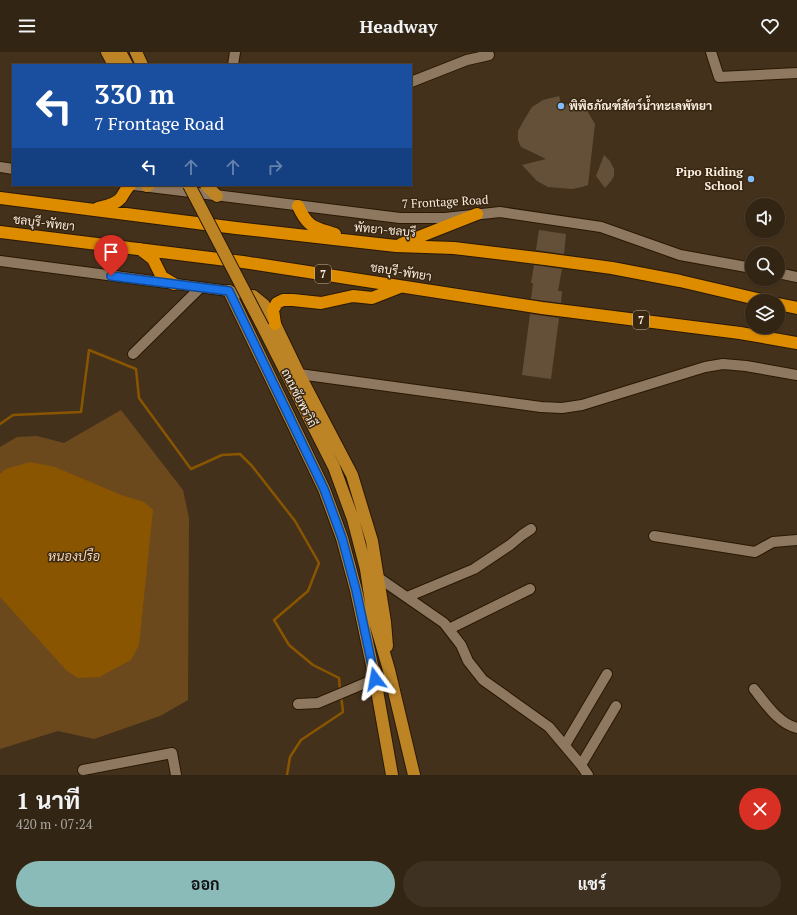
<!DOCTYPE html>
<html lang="th">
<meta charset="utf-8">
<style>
:root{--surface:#332514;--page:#3e3122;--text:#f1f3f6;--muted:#a9a5a0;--line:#4e4234;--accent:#8bbbb9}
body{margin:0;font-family:"PT Serif",Sarabun,serif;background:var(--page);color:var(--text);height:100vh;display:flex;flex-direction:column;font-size:15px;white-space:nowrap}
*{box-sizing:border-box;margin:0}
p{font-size:13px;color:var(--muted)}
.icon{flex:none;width:22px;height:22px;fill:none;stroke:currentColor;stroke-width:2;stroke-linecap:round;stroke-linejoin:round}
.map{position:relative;height:723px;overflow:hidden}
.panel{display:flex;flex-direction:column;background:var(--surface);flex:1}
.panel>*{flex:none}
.guide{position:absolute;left:12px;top:12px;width:400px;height:122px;border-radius:0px;box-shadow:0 1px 3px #0004,0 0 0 1px var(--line);background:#1a4fa0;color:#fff;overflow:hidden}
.tools{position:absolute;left:745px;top:146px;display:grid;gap:8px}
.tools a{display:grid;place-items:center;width:40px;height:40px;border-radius:50%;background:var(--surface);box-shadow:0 1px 3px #0004,0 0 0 1px var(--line);font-size:20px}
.pin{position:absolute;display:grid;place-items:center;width:34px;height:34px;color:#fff;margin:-41px -17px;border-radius:50% 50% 50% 0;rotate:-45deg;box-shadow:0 0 4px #0007}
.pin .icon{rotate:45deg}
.me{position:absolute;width:44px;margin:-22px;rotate:347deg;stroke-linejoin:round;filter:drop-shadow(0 0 3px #0008)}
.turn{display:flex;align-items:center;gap:14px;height:84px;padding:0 16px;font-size:18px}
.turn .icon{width:52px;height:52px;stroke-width:2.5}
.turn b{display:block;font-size:28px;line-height:34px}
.lanes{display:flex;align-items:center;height:38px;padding:0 16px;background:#0003;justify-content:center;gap:20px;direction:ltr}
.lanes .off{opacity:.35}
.round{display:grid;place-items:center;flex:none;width:42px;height:42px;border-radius:21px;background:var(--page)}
.head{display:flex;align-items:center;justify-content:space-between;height:68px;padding:0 16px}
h1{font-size:24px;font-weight:700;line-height:30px}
.button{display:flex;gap:8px;margin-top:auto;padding:8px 16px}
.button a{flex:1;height:46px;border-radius:24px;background:var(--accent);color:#111;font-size:16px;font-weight:700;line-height:46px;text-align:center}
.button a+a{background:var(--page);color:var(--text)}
header{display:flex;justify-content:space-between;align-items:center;height:52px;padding:0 16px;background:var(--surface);font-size:18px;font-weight:700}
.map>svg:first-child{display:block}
.green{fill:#6c491d}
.water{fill:#895500}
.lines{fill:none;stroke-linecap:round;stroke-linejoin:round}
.stream{stroke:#895500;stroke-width:2.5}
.building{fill:#645039}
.minor-casing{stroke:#2a1803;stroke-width:12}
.major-casing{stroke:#2a1803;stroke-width:14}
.highway-casing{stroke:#2a1803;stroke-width:14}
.minor{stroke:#8e7860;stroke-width:10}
.major{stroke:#bd8426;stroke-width:12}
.highway{stroke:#dd8c00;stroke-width:12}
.major-bridge-casing{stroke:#2a1803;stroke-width:14;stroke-linecap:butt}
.major-bridge{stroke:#bd8426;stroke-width:12}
.route-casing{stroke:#114b97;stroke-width:10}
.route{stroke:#1a73e8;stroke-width:7}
.poi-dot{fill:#80bdfa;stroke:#392711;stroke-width:1.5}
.labels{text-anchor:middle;stroke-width:3;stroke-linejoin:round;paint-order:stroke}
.shield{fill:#392711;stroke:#c0b2a3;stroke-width:1}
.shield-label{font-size:11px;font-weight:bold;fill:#faeee1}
.poi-label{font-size:12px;font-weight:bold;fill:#faeee1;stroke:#392711;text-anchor:start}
.street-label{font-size:12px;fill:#faeee1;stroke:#392711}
.water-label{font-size:13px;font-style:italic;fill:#f5d7b6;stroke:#392711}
</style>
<header><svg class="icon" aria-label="menu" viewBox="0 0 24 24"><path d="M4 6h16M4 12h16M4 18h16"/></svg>Headway<svg class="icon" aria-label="heart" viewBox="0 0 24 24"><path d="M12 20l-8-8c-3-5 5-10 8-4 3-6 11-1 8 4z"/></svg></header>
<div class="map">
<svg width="797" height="723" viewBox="0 0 797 723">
<rect width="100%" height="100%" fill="#44311b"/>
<path class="green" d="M121,358L183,438L189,466L188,648L160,664L94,687L58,679L0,697V395L17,385L37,384L64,391Z"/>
<path class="water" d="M30,410L55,415L121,443L144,450L153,458L139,593L131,608L99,625L78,626L67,619L0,545V422L6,417Z"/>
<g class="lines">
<path class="stream" d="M0,372L13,363L81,360L89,298L136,317L139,346L191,417L222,403L240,402L252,414L295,469L319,511L308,539L274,568L289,593L313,613L339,626L340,638
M287,723L290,705L301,688L343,660L341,643"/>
</g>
<path class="building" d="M559,44L562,54L570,51L586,57L595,72L588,133L582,135L572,137L548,135L537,129L522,113L546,107L521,95L518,88V79L524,68L532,55L543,48Z
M604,103L610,109L614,117V124L611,129L605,136L596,124Z
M539,178L566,182L564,202L536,198Z
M534,213L562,217L558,239H562L561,251L531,247L533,231H531Z
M530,262L559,266L551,327L522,323Z"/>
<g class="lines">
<g class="minor-casing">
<path id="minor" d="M711,0L719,25L797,21
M233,13L235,0
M411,30L467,8L489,3
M0,115L13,117
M134,133L400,166H445L500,160L601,175L680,203L752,216
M0,209L229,239L251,243
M778,221L797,225
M133,302L201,235
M299,322L541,355L562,356L582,353L705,315L723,312L746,314L797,323
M654,484L755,500L773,490L797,488
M379,526L444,571L461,593L468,609L483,628L549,675L581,713L588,723
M407,545L474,517L510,493L522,483L531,477
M449,577L530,537
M754,637C766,652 778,671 797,676
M298,652L318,651L375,627
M565,693L607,622
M581,713L616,654
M83,718L172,701L176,723"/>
</g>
<g class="major-casing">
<path id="major" d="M107,0L114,13
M120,0L127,13
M136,0L142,13
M206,133L217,144
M147,134L149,133
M229,239L324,437L342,486L356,538L375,627
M253,244L264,253L275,272L299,322L352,423L372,489L385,570L387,594
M263,275L334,415L353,467L366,517L373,563L389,618L414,723
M375,619V627L392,723"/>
</g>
<g class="highway-casing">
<path id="highway" d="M0,146L236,176L396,194L454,196L545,207L612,216L680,229L765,249
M298,154C308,176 314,175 335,182
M98,156C106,154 115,153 121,146C124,141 126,137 130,133
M0,180L243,210L542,256L740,281L797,291
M401,192L477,162
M140,197L153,207L162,225L174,232
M778,252L797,256
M275,272L273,258L277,251L283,248H293L321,251L353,244L372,246L400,235"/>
</g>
<use href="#minor" class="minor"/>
<use href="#major" class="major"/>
<use href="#highway" class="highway"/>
<g class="major-bridge-casing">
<path id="major-bridge" d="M189,133L263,275"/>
</g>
<use href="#major-bridge" class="major-bridge"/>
</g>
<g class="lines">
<g class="route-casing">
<path id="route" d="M111,224L229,239L324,437L342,486L356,538L375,627"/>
</g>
<use href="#route" class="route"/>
</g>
<g class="poi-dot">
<circle cx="561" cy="54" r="4"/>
<circle cx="751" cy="127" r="4"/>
</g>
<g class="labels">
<g class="shield">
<rect x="315" y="213" width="16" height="18" rx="3"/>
<rect x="633" y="259" width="16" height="18" rx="3"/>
</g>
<g class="shield-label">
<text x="323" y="226">7</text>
<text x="641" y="272">7</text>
</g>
<g class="poi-label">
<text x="569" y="58">พิพิธภัณฑ์สัตว์น้ำทะเลพัทยา</text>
<text x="743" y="124" text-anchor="end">Pipo Riding<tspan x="743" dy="14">School</tspan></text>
</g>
<g class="street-label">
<text transform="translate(445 150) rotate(-3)" y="4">7 Frontage Road</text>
<text transform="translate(44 171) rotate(7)" y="4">ชลบุรี-พัทยา</text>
<text transform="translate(385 178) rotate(5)" y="4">พัทยา-ชลบุรี</text>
<text transform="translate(401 220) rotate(9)" y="4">ชลบุรี-พัทยา</text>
<text transform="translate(299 346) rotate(63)" y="4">ถนนชัยพรวิถี</text>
</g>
<g class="water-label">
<text x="74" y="509">หนองปรือ</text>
</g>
</g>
</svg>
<div class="tools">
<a><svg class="icon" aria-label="sound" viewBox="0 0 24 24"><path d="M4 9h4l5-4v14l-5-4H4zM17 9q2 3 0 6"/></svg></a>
<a><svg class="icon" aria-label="search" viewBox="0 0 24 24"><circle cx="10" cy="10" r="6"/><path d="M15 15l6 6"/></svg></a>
<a><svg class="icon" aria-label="layers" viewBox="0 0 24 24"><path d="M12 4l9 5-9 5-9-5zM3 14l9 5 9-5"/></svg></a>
</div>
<div class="pin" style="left:111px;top:224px;background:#d93025"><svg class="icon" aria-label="arrive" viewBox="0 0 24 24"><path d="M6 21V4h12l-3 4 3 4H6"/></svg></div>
<svg class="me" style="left:375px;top:627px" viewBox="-20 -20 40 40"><path d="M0-17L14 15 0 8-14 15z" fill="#1a73e8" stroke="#fff" stroke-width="4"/></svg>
<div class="guide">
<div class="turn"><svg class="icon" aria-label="left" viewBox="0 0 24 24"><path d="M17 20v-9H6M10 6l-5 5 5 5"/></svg><div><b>330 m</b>7 Frontage Road</div></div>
<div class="lanes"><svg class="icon" aria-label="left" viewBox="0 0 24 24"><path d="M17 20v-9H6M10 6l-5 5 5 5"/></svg><svg class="icon off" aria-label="ahead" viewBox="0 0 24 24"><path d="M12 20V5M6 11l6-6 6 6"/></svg><svg class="icon off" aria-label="ahead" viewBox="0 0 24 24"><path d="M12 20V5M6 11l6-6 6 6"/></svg><svg class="icon off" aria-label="right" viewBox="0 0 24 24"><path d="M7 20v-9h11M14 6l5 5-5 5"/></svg></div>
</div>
</div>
<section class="panel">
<div class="head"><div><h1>1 นาที</h1><p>420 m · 07:24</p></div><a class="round" style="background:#d93025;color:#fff"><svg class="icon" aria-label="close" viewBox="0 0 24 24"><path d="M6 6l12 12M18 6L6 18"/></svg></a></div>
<div class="button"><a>ออก</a><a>แชร์</a></div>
</section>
